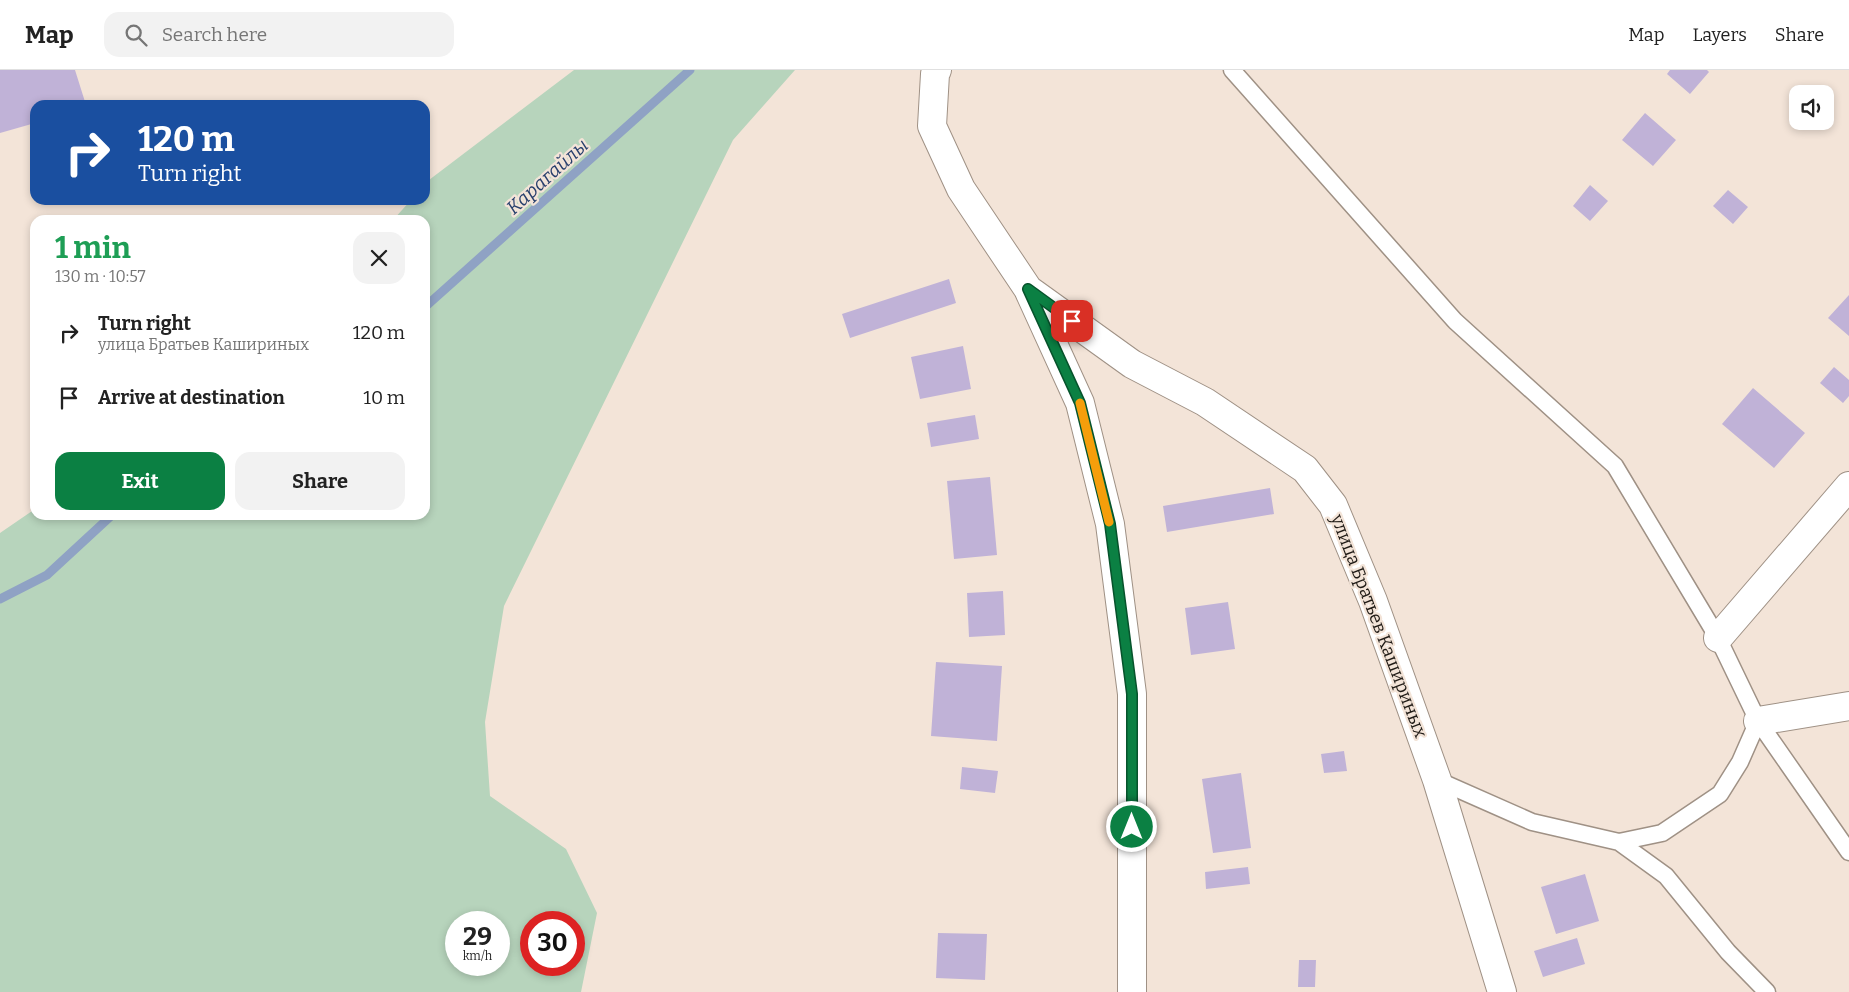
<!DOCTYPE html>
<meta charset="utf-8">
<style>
:root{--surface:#fff;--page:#f2f2f2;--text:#222;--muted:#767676;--line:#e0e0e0;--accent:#0b8043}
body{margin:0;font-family:Bitter,serif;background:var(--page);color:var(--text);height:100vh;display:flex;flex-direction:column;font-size:19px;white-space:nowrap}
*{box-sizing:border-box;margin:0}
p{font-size:16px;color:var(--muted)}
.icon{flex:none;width:28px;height:28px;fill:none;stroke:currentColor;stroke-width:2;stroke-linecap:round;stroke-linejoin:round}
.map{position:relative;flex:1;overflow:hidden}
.panel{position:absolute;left:30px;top:145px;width:400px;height:305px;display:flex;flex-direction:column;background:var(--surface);border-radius:15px;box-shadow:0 2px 8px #0003}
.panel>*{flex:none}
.guide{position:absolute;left:30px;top:30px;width:400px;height:105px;border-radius:15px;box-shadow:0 2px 8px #0003;background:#1a4fa0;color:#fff;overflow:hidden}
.fabs{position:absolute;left:1789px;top:15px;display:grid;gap:10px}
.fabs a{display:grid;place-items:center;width:45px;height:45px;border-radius:10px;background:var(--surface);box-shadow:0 2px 8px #0003;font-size:25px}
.speed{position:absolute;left:445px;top:841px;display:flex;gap:10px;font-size:25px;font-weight:700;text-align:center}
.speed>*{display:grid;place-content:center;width:65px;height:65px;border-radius:50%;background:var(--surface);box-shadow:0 2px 8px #0003;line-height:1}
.speed small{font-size:12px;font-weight:400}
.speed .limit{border:8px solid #d22;background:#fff;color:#111}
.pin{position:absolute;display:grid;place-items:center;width:42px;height:42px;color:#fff;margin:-21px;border-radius:10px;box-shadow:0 2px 8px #0006}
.me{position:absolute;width:55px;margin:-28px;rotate:0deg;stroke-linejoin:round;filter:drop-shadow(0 0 4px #0008)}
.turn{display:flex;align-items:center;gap:18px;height:105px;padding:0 25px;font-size:22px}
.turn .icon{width:65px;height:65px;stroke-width:2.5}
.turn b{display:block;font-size:35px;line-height:42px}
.round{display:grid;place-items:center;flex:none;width:52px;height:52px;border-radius:15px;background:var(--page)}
.summary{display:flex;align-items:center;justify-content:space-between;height:85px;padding:0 25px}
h1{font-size:30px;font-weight:700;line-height:38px;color:#1e9e55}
.primary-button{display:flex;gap:10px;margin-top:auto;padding:10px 25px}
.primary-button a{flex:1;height:58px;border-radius:15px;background:var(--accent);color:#fff;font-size:20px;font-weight:700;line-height:58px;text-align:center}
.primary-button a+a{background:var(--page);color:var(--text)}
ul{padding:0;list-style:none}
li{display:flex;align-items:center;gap:15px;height:65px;padding:0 25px}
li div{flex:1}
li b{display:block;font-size:19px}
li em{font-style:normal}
header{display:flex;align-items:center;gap:30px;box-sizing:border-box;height:70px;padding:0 25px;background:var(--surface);border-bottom:1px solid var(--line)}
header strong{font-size:24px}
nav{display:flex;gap:28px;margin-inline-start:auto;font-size:18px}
.search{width:350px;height:45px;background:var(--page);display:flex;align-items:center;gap:12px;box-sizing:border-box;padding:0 18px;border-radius:15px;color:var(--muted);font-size:19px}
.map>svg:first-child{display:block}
.green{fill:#b7d4bc;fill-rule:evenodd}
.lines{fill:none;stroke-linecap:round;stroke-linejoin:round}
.stream{stroke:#8fa2c4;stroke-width:9}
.building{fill:#c0b2d7}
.service-casing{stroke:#9f9185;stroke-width:19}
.minor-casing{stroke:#9f9185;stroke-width:30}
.service{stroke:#fff;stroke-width:16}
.minor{stroke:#fff;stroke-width:28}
.route-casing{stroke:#07532c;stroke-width:12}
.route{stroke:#0b8043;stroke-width:9}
.slow{stroke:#f59e0b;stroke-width:9}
.labels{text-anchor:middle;stroke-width:4.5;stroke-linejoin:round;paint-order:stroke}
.street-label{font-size:18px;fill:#1f1a15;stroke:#f3e4d8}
.water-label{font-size:19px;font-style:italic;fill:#273f6c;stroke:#f3e4d8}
</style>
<header>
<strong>Map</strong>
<div class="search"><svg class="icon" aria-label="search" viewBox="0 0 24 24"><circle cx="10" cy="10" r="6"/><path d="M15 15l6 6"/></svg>Search here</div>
<nav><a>Map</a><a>Layers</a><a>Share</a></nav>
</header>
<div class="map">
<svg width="1849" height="922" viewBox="0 0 1849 922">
<rect width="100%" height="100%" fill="#f3e4d8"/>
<path class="green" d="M574,0H795L733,70L504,536L485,652L490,726L566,779L597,843L581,922H0V463L35,439V445H425V150H393L411,130H425V114L429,110ZM456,852H499V895H456ZM531,852H574V895H531Z"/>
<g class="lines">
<path class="stream" d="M425,237L690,0
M0,529L47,505L112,445"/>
</g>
<path class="building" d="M0,0H75L86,35H35V53L0,63Z
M1670,0H1707L1709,2L1690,24L1667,4Z
M1645,43L1676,70L1653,96L1622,70Z
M1590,115L1608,131L1590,151L1573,136Z
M1728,120L1748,137L1733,154L1713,136Z
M949,209L956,233L850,268L842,244Z
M1849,225V266L1828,248Z
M963,276L971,319L920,329L911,287Z
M1834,297L1849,310V326L1843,333L1820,313Z
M1753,318L1805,363L1774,398L1722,354Z
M975,345L979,369L931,377L927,353Z
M990,407L997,485L954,489L947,411Z
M1270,418L1274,444L1167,462L1163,436Z
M1003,521L1005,565L969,567L967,523Z
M1228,532L1235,579L1191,585L1185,538Z
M936,592L1002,596L997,671L931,666Z
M1344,681L1347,701L1324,703L1321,684Z
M962,697L998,701L995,723L960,719Z
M1241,703L1251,778L1213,783L1202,709Z
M1248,797L1250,814L1206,819L1205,802Z
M1585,804L1599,851L1556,864L1541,817Z
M938,863L987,864L985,910L936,908Z
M1577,868L1585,894L1543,907L1534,881Z
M1299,890H1316L1315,917H1298Z"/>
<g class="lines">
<g class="service-casing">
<path id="service" d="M1232,0L1455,251L1615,396L1718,568L1758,651L1849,782
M1437,710L1532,752L1619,772L1662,763L1720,724L1740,692L1758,651
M1619,772L1666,806L1728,882L1767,922"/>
</g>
<g class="minor-casing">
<path id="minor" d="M937,0L935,4L932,56L961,119L1028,219L1080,333L1110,454L1132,624V922
M1029,220L1132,294L1205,332L1305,399L1333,435L1373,531L1437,710L1502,922
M1718,568L1849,416
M1758,651L1849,636"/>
</g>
<use href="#service" class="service"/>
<use href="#minor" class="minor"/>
</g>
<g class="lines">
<g class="route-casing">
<path id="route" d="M1072,251L1028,219L1080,333L1110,454L1132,624V757"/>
</g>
<use href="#route" class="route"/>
<path class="slow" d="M1080,333L1109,452"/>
</g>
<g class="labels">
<g class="street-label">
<text transform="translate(1379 556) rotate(69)" y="6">улица Братьев Кашириных</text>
</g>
<g class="water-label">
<text transform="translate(547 106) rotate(-42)" y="7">Карагайлы</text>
</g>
</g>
</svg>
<div class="fabs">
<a><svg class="icon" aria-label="sound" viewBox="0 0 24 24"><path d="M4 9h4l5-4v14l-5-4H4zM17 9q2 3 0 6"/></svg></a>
</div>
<div class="speed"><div>29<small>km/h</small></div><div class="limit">30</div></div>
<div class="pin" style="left:1072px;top:251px;background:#d93025"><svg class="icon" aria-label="arrive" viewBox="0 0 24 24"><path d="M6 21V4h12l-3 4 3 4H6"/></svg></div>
<svg class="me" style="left:1132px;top:757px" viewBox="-20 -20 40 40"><circle r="17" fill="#0b8043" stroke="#fff" stroke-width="3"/><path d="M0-11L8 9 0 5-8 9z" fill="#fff"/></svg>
<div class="guide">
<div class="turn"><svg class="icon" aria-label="right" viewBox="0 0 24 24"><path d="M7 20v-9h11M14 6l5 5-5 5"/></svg><div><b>120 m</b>Turn right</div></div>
</div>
<section class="panel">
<div class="summary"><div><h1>1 min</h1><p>130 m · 10:57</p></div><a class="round"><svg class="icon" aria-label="close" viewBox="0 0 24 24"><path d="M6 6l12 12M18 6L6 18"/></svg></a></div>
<ul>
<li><svg class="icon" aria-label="right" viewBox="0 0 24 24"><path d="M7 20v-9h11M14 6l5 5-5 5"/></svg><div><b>Turn right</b><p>улица Братьев Кашириных</p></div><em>120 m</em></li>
<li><svg class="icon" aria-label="arrive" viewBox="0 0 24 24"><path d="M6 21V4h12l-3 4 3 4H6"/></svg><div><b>Arrive at destination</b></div><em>10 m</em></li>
</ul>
<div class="primary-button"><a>Exit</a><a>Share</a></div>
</section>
</div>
